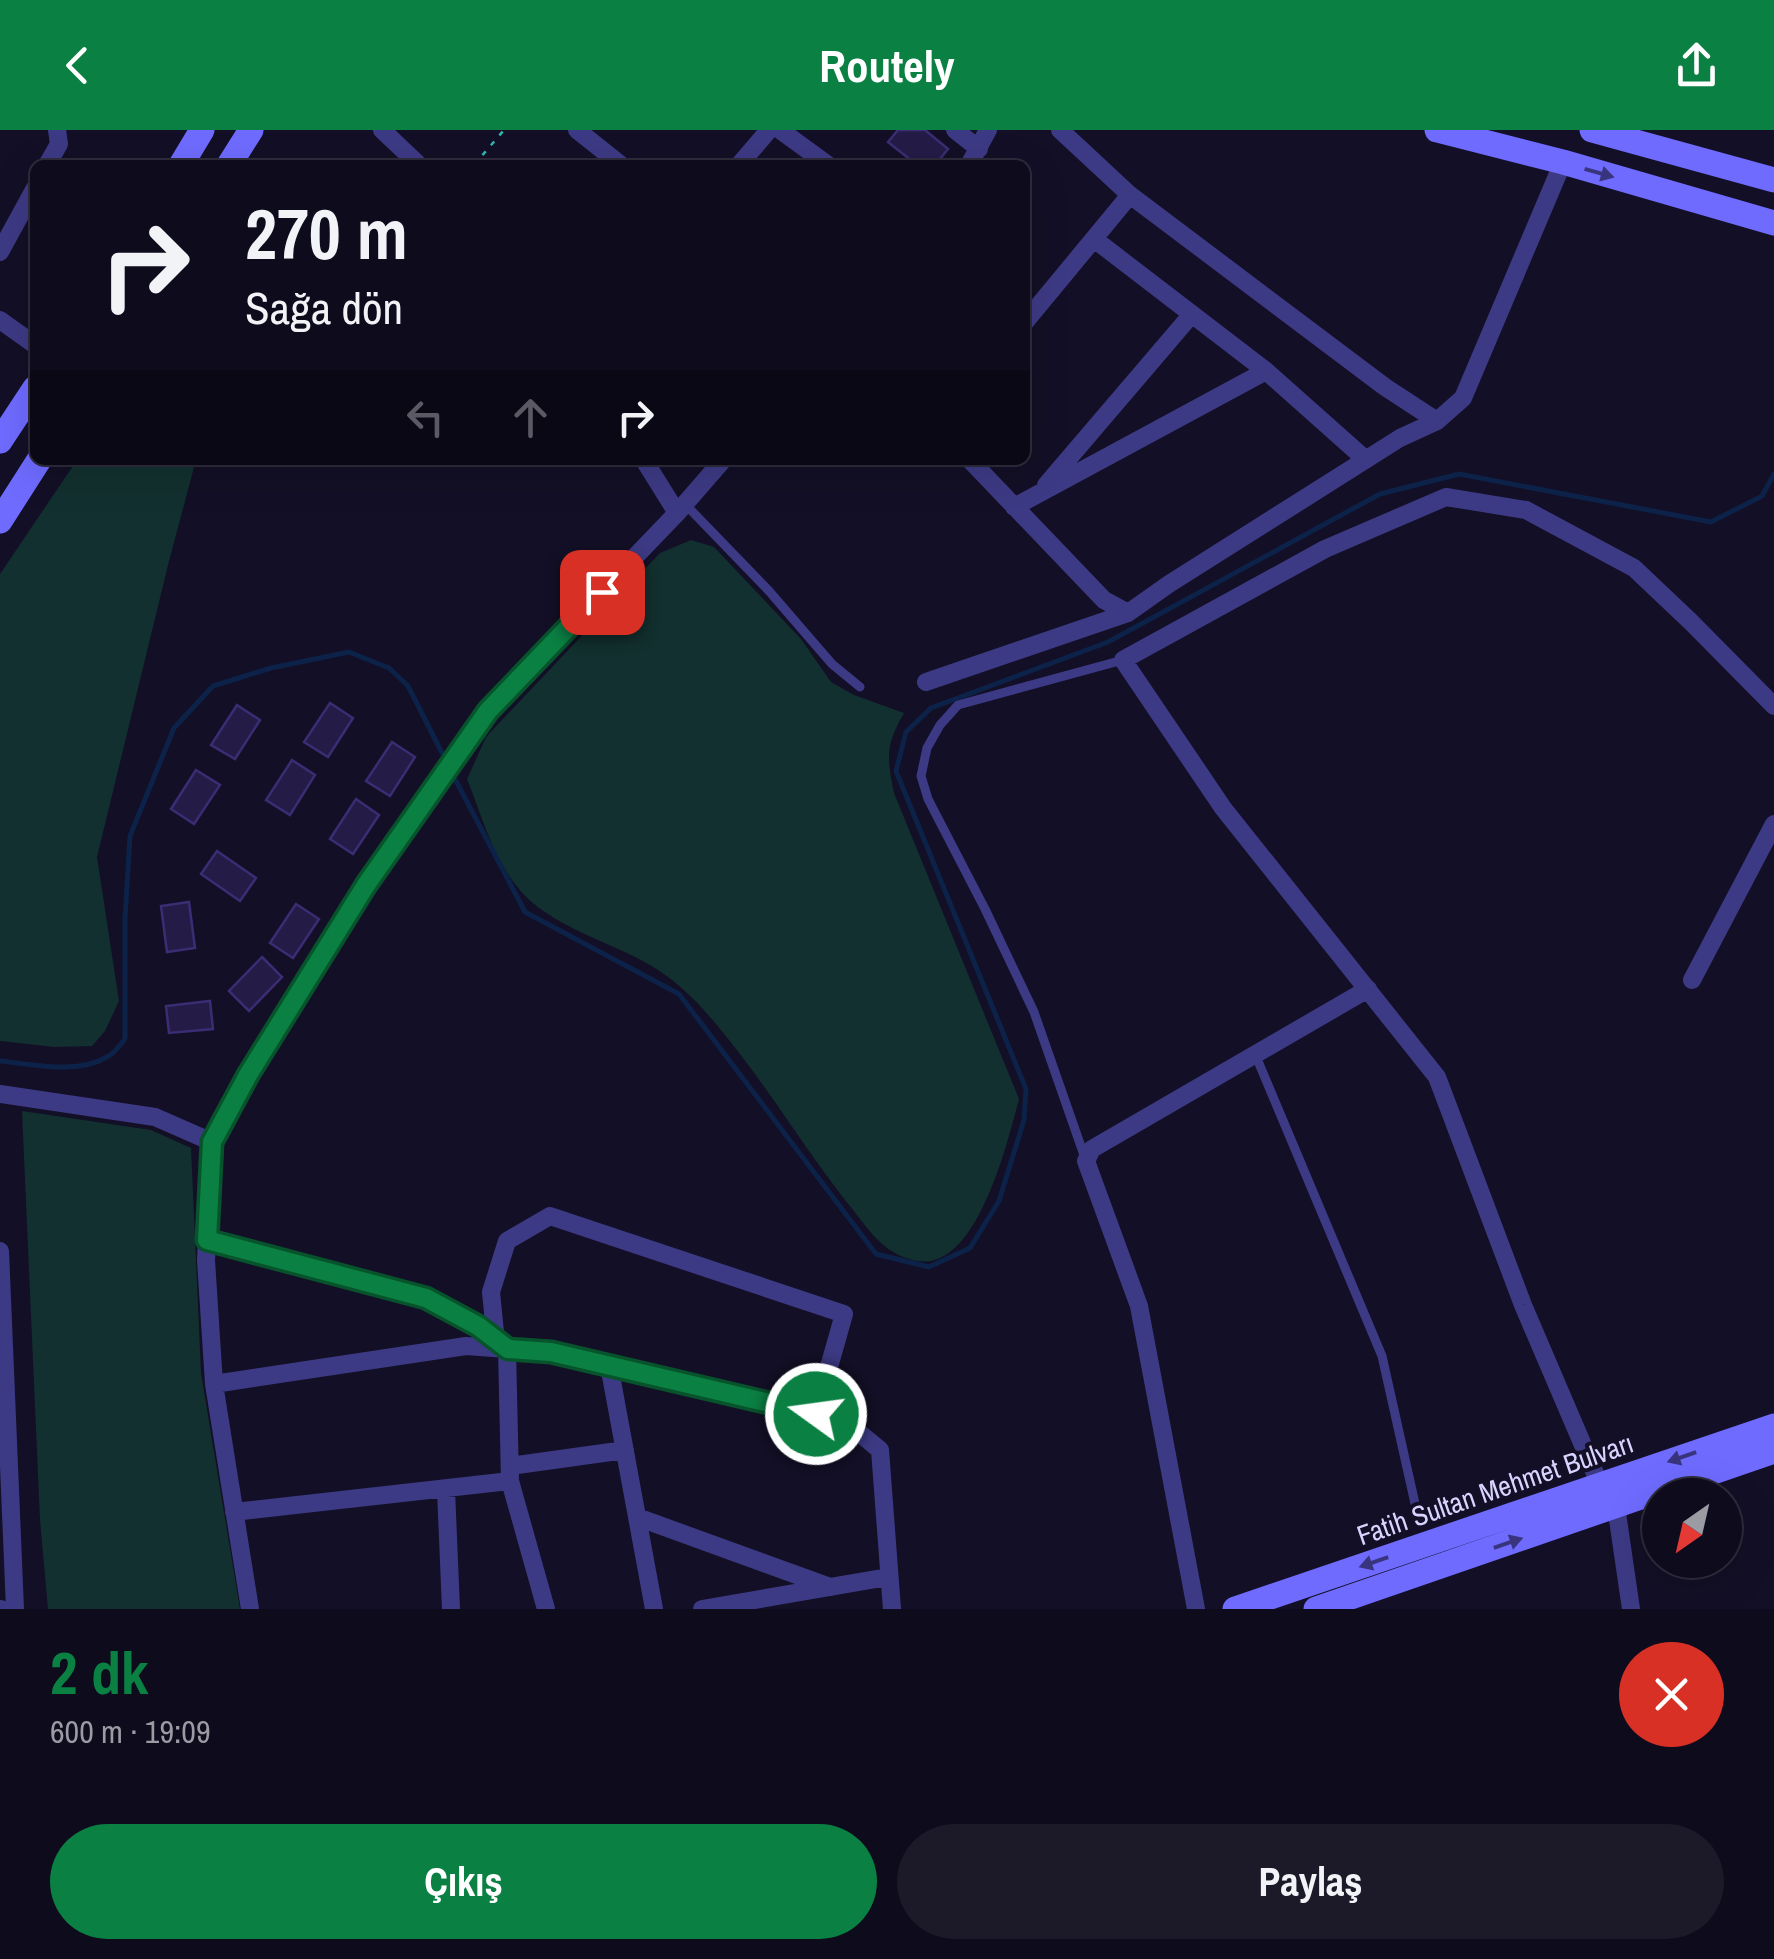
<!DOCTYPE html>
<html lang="tr">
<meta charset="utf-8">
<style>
:root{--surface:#0e0b1c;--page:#1c1929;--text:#f1f3f6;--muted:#9b9ba3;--line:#2e2b3b;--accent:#0b8043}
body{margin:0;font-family:"Archivo Narrow",sans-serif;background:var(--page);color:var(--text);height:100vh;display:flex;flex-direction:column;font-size:38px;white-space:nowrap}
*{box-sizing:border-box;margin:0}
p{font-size:32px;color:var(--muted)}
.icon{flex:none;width:55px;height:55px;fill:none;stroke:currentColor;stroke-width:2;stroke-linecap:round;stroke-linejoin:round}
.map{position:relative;height:1479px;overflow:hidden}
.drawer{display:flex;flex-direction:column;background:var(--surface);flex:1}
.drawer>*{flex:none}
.top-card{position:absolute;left:30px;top:30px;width:1000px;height:305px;border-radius:15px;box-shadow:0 10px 40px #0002,0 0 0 2px var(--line);background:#0e0b1c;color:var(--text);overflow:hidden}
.needle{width:65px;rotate:214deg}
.buttons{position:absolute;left:1642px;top:1348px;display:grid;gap:20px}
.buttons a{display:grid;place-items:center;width:100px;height:100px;border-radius:50%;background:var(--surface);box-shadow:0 10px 40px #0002,0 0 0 2px var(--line);font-size:50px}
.pin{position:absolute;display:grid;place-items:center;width:85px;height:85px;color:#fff;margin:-42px;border-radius:20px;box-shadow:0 5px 15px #0006}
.me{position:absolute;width:110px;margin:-55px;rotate:284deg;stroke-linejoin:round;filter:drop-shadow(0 0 8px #0008)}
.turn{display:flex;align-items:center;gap:35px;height:210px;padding:0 50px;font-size:45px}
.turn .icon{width:130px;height:130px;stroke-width:2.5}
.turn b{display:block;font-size:70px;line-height:85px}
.lanes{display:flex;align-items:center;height:95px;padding:0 50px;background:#0003;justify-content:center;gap:50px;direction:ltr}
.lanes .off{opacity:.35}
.round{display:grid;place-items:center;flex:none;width:105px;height:105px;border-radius:52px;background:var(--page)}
.overview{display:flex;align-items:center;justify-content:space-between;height:170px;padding:0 50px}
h1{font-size:60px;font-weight:700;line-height:75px;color:var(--accent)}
.action{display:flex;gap:20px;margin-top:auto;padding:20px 50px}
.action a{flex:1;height:115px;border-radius:60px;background:var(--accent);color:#fff;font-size:40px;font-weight:700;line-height:115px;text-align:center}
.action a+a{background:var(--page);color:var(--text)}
header{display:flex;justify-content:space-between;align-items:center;height:130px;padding:0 50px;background:var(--accent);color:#fff;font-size:45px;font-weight:700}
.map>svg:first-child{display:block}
.green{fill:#12302f}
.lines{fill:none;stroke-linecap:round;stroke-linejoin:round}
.stream{stroke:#0c2248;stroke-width:5}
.building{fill:#241b47;stroke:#3b2d73;stroke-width:2.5}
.path{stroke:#2fb8b0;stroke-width:2.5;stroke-dasharray:5 8;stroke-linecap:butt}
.lane{stroke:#3d3a85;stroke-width:9}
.street{stroke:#3d3a85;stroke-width:18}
.secondary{stroke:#6f6bff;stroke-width:25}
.oneway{fill:#38347d}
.route-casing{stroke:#07532c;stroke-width:25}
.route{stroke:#0b8043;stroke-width:18}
.labels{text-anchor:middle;stroke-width:8;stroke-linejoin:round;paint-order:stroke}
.street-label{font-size:28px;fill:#d9d4ff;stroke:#130f26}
</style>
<header><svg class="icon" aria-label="back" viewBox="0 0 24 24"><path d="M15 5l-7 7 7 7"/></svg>Routely<svg class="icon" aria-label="share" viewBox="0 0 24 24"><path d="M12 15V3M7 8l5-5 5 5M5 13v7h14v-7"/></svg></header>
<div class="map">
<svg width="1774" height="1479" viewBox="0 0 1774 1479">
<rect width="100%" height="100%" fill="#130f26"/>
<path class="green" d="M77,330H196L169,431L97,727L119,871L105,901L92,916L55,917L0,911V444Z
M691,410L714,417L801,509L831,552L854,565L904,583C885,616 887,628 894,663L1019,969C1008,1011 981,1122 931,1131C920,1133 905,1129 895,1123C878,1114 864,1094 853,1080C811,1028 777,971 736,919C711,887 686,856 650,835C609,811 549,796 519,759C493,729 482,686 467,649L486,607L660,423Z
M22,981L151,1000L191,1018L201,1243L240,1479H48L40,1390Z"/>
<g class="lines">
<path class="stream" d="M455,649L525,782L679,864L876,1124L929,1137L970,1118L999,1071L1024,990L1026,959L896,641L906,602L931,578L1108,512L1380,364L1459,344L1711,392L1762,366L1774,344
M0,931C33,934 76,945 107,927C114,924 120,915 125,909V789L130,706L174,598L213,556L271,538L349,522L389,538L408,556L442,623"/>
</g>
<path class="building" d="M898,0H925L948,19L935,35H917L888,12Z
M330,573L353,588L328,627L304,612Z
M237,575L260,590L235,629L211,615Z
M392,612L415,627L390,666L366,651Z
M292,630L315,645L290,685L266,670Z
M196,640L220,655L194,694L171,679Z
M356,669L379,685L353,724L330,709Z
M217,721L256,748L240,771L201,744Z
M189,772L195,818L167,822L161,776Z
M296,774L319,789L293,828L270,813Z
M262,827L282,847L249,881L229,861Z
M210,871L213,899L169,903L166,876Z"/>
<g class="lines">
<path class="path" d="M474,35L504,0"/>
<path class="lane" d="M685,374L769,461L832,534L860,557
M1255,924L1382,1226L1418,1387
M1085,1028L1034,882L985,779L928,669L921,646L927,618L940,595L958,575L1123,530"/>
<path class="street" d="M382,0L419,35
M577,0L621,35
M780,0L828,35
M955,0L979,19
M1060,0L1130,65L1385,257L1437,291
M47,35L59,14L57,0
M739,35L769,0
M969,35L988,0
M1094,109L1266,241
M0,122L35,58
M0,190L35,215
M1025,192L1130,65
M644,330L677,383
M970,330L1104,470L1128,483
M1046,355L1192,184
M1014,377L1266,241L1365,329
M926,552L1128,483L1169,454L1400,308L1437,291L1463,268L1563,32
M1692,850L1774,694
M0,964L155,987L212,1012
M207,1110L426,1168L478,1195L507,1219L510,1351L546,1479
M0,1121L15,1479
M496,1213L491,1162L507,1111L550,1086L844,1184L816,1283
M609,1235L654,1479
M214,1254L466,1216L551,1222L816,1283L857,1301L880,1320L892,1479
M510,1336L625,1320
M1600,1355L1523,1175L1437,947L1223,678L1123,530L1325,419L1446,367L1526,380L1634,438L1691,492L1774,576
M446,1360L451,1479
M1616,1376L1631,1479
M234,1382L510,1351
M637,1387L830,1457
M0,1479H1
M250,1479L214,1254L206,1130L212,1012L248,945L366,755L487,581L677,383L723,330
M702,1479L888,1447
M1196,1479L1139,1176L1086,1031L1092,1019L1368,859"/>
<path class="secondary" d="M1437,0L1563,32L1774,93
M1592,0L1774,50
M181,35L202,0
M229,35L251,0
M0,311L35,258
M0,391L39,330
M1235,1479L1774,1296
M1316,1479L1774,1321"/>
</g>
<defs><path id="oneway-solid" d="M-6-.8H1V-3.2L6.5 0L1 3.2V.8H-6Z" transform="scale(2.5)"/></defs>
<g class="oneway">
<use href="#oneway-solid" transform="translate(1599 43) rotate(16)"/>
<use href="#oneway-solid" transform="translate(1682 1327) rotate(161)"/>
<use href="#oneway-solid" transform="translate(1508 1413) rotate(-19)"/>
<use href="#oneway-solid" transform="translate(1374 1432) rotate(161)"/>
</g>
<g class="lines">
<g class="route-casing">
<path id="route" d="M602,462L488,581L366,755L248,945L212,1012L207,1110L426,1168L478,1196L508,1219L551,1222L816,1284"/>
</g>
<use href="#route" class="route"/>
</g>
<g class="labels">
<g class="street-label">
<text transform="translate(1495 1359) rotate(-19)" y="10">Fatih Sultan Mehmet Bulvarı</text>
</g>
</g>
</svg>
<div class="buttons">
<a><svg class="needle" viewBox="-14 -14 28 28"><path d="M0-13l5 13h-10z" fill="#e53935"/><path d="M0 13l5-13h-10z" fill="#9b9ba3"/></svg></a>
</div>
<div class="pin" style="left:602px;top:462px;background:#d93025"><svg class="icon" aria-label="arrive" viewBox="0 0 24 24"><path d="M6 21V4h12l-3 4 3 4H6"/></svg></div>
<svg class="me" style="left:816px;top:1284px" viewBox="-20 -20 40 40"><circle r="17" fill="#0b8043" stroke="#fff" stroke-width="3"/><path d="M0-11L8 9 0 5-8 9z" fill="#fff"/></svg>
<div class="top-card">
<div class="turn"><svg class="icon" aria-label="right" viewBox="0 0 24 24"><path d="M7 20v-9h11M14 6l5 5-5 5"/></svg><div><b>270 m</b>Sağa dön</div></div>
<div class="lanes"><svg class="icon off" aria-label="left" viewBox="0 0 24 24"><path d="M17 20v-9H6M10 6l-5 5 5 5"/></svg><svg class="icon off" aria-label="ahead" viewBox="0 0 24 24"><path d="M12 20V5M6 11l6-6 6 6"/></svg><svg class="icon" aria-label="right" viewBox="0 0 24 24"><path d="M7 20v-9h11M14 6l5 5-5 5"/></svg></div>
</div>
</div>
<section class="drawer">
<div class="overview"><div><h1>2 dk</h1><p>600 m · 19:09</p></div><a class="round" style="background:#d93025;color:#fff"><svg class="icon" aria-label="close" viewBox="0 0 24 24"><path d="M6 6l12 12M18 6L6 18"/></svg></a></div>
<div class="action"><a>Çıkış</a><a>Paylaş</a></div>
</section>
